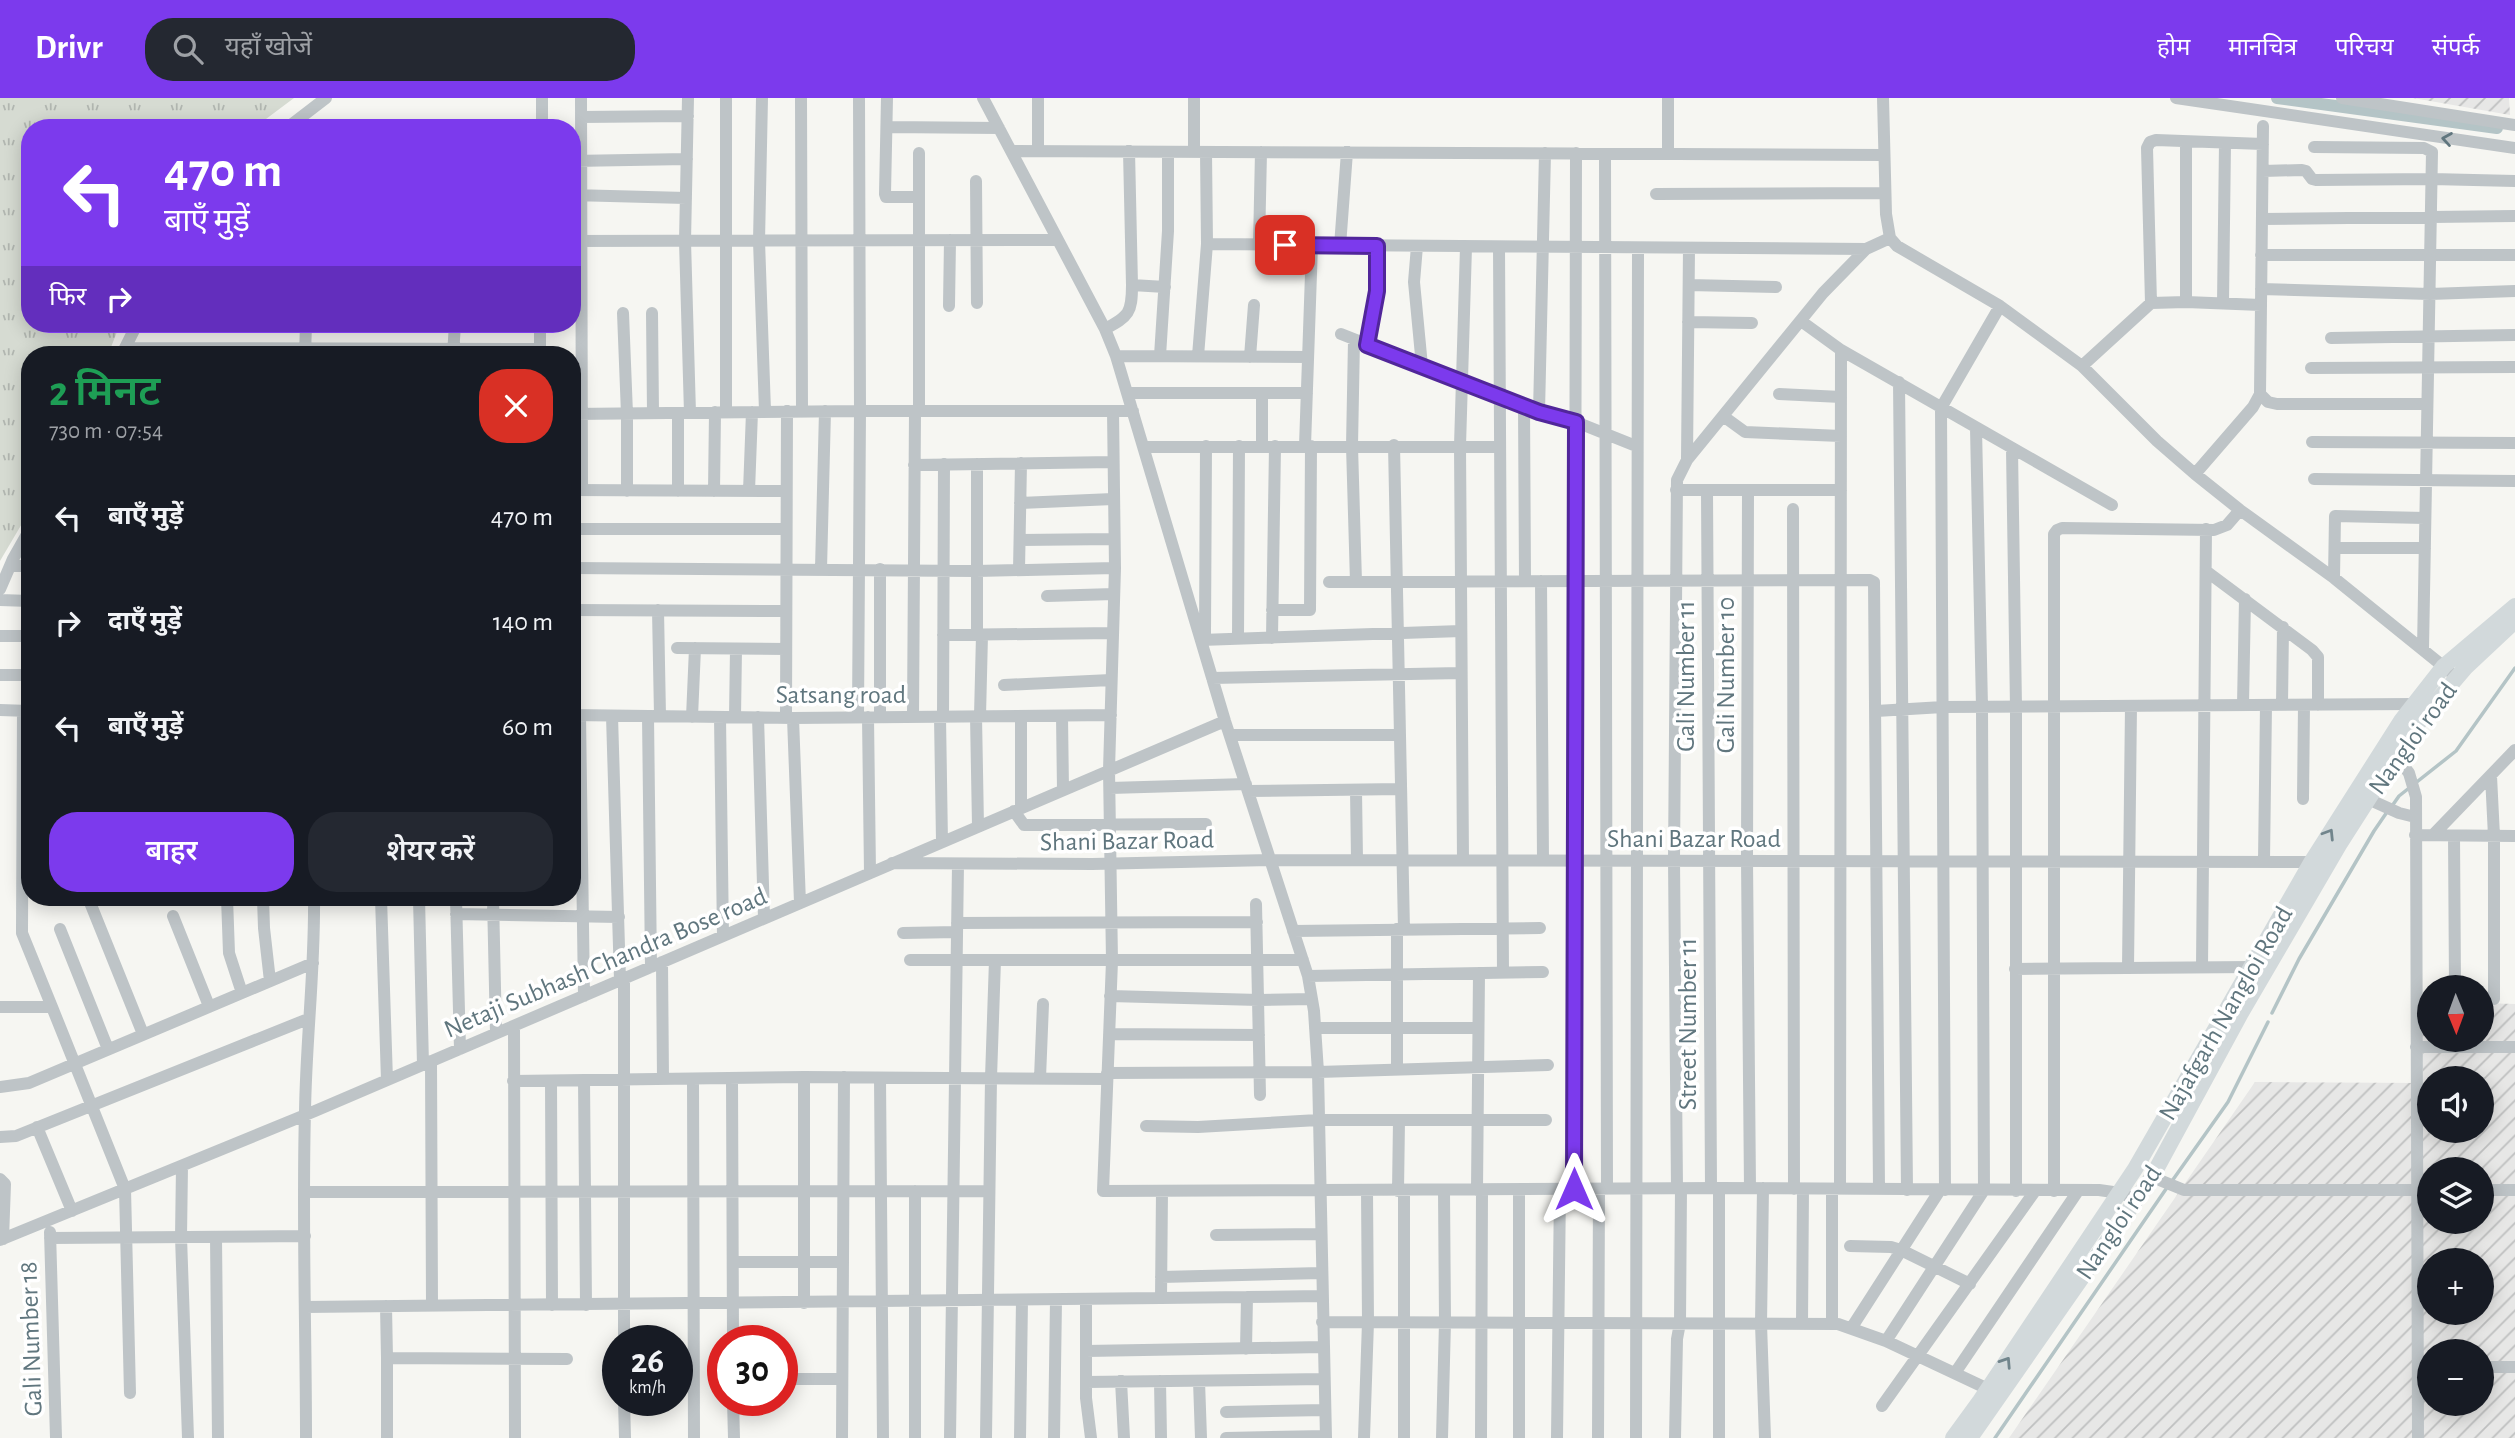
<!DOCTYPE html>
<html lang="hi">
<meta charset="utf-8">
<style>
:root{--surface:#171b24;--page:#242831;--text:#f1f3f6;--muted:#9ea1a6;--accent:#7c3aed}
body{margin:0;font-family:"Alegreya Sans","Noto Sans Devanagari",sans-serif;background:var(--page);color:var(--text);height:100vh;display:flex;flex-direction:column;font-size:26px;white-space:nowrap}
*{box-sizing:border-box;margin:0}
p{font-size:23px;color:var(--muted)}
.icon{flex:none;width:38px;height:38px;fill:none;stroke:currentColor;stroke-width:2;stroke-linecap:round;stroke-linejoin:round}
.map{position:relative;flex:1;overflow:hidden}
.drawer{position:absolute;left:21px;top:248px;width:560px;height:560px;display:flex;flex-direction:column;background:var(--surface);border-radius:28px;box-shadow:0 4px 18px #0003}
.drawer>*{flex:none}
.guide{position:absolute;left:21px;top:21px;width:560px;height:214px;border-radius:28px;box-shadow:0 4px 18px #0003;background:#7c3aed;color:#fff;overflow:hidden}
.needle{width:46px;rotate:179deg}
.fabs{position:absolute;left:2417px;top:877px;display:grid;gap:14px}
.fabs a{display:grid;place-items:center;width:77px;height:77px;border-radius:50%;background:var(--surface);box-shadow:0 4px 18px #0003;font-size:35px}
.speed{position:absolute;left:602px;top:1227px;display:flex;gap:14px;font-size:35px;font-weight:700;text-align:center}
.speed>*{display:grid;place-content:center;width:91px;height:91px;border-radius:50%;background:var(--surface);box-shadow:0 4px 18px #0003;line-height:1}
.speed small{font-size:18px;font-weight:400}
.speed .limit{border:10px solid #d22;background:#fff;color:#111}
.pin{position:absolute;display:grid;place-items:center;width:60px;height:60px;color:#fff;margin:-30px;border-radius:14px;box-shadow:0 4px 10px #0006}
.me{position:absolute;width:77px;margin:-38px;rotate:0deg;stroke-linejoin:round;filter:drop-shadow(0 0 5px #0008)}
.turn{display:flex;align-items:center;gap:24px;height:147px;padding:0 28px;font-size:32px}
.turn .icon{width:91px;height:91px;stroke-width:2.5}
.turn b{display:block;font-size:49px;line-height:60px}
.then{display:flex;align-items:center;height:66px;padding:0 28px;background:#0003;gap:14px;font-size:26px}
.round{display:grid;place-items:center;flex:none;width:74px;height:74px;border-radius:28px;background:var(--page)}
.head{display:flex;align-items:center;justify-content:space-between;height:119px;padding:0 28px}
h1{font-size:42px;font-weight:600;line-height:52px;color:#1e9e55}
.cta{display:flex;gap:14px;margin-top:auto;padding:14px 28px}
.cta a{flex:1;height:80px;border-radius:28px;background:var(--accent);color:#fff;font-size:28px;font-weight:600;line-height:80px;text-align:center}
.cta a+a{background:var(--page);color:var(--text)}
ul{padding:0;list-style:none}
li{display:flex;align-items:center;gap:21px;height:105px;padding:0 28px}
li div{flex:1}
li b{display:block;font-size:26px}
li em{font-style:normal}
header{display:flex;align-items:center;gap:42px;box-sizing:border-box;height:98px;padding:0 35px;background:var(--accent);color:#fff}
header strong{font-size:33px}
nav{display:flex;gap:38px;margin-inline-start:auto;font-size:24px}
.search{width:490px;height:63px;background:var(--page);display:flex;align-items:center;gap:18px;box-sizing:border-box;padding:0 24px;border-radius:28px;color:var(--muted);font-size:26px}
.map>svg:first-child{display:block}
.industrial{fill:url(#industrial-furrows);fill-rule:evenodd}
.grass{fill:url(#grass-tufts)}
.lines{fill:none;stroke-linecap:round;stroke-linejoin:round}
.stream{stroke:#b4c4c6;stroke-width:3.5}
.canal{stroke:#b4c4c6;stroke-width:12}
.minor{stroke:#bec4c7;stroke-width:12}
.major{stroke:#d2d9db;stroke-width:16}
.oneway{stroke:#60767e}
.oneway2{stroke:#71858c}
.route-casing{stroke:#51269a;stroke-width:18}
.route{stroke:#7c3aed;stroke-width:12}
.labels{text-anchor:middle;stroke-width:7;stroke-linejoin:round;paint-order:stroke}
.street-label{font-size:26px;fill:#60767e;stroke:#fff}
</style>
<header>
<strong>Drivr</strong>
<div class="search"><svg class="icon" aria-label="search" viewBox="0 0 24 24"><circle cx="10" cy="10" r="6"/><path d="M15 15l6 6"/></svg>यहाँ खोजें</div>
<nav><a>होम</a><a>मानचित्र</a><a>परिचय</a><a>संपर्क</a></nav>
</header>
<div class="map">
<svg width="2515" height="1340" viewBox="0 0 2515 1340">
<defs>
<pattern id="industrial-furrows" width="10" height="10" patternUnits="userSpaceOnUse" patternTransform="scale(1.75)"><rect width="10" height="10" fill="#e7e7e6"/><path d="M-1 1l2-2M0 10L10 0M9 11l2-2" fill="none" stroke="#bfc0c0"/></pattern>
<pattern id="grass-tufts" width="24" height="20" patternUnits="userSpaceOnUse" patternTransform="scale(1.75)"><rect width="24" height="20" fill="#d6dbd2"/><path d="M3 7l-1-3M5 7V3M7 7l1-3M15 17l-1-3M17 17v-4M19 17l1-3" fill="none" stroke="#b1b6b0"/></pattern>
</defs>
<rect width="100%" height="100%" fill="#f6f6f2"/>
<path class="industrial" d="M2413,0H2509L2510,17Z
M2422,905H2429V942H2482V905L2515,906V1340H2009L2255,984L2423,985ZM2429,980H2482V1032H2429ZM2429,1071H2482V1124H2429ZM2429,1162H2482V1214H2429ZM2429,1253H2482V1306H2429Z"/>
<path class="grass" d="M0,0H294L254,30H30V226H120L108,257H30V412L0,463Z"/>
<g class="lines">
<path class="stream" d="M2392,708L2399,698L2456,653L2515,570
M2272,915L2299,861L2374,733L2387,714
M2172,1083L2228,1004L2268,924
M1995,1340L2166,1091"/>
<path class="canal" d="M2277,0L2497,30"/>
<path class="minor" d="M581,0L582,392
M688,0L685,143L690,315
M762,0L759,143L765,313
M801,0L802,313
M887,0L885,96L886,99H919
M983,0L1105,231L1116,258L1225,623L1308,878L1314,913L1318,974L1326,1340
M1038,0V53
M1194,0V54
M1883,0L1886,116L1890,140L1897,148L2000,208L2082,268L2157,343L2195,376L2240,412L2334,480L2449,573
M2176,0L2515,50
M2342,0L2515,27
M581,19L688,18
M887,29L999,30
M287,30L326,0
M542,30V0
M2186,45V204
M2314,49L2424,50L2432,54L2423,551
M1012,53L1883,57
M1129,53L1132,187L1165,189
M1605,56L1607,1091
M1668,56V0
M572,63L687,61
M2263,73L2302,72L2306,73L2312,81L2316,82L2432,81L2515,83
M976,83L977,205
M1656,96L1885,95
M572,97L686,100
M2262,121L2515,118
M572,143L1058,142
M1207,146L1866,151L1890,140
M1259,147L1261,54
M1340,148L1347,54
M1417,148L1414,184L1422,268
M1499,149L1503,875
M2261,157H2515
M1689,187L1776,189
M2261,191L2430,196L2515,193
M2151,205L2186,204L2261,207
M2223,205L2225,45
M949,208L950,142
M623,215L627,316V393
M652,215L653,315
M1801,223L1841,252L2112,407
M1688,224L1752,225
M540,226V257
M1105,231C1129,218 1132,215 1132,187
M1341,236L1539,314L1576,324L1636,348
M2331,240L2515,237
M1354,242L1352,348L1356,484
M1367,247L1377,193V148
M125,250L540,251
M123,254L137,226
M305,257L306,226
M453,257L455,226
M1116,258L1308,259
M1160,258L1168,133V54
M1198,258L1207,146L1206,54
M1250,259L1254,207
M2082,268L2151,205L2147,50L2150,44L2156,42L2263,46
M2311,270L2515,269
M1899,284L1907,1092
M1127,295H1307
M1779,296L1841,299
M2260,296L2268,304L2277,306H2427
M1524,308L1525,483
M919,313V55
M1113,313L1115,470L1109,672L1112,863L1103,1093L1719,1090L2099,1092L2120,1095L2136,1101
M726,314V0
M1539,314L1545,55
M678,315V393
M572,316L860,313H1133
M1723,318L1745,334L1841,338
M2312,344L2515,345
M1394,347L1404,832
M1262,348V295
M1305,348L1312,147
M1144,349H1500
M2012,351L2016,609V1093
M1687,362L1689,150
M914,367L1113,364
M2195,376L2253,309L2260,296L2263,28
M2314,381L2515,383
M572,392L786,393
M1676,392H1841
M714,393L715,314
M749,393L752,314
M1707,393L1711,1090
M1748,393L1747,762L1750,1090
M1020,405L1113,401
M1793,411L1794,1091
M572,431H786
M1020,442L1114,441
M2335,450H2425
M11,468H30
M572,470L976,473L1115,470
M821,471L825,313
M1019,472L1021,365
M2206,473L2312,552L2318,559V607
M2334,480L2335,418L2425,420
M1541,483L1543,762
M1329,484L1870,482L1874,484L1879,1091
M0,491L13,461L30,431
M1047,498L1114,496
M0,502L30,503
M572,512L785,513
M658,512L660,618
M1272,512H1310L1311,348
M943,537L1113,535
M977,537V366
M0,538H30
M1205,538L1206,348
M1272,540L1275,348
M1238,541L1239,348
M1201,542L1461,533
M677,550L786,551
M0,577H30
M1212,580L1461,575
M1004,587L1111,582
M2243,607L2245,501
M2282,607L2283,529
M0,612L29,613
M23,613L22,835L52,909
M1876,613L1943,609L2415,606
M572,617L793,620L1111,617
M580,617L584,898
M612,618L620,882
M648,618L651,869
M976,618L978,728
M980,618L982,537
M1021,618V710
M1062,618L1063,692
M692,619L695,550
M720,619L723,838
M735,619L736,551
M758,619L764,820
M858,619L860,313L859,0
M868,619L870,775
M880,619V471
M913,619L915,313
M940,619L942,744
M943,619L944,366
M786,620L787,313
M793,620L800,805
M1230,637H1400
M2396,658L2409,675L2416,699L2418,1340
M2491,678L2494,738V901
M1110,690L1246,686
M1356,692L1357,762
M1248,693L1401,691
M2303,701L2304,607
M2368,701L2399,715L2415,719
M1014,713L1024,727L1206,726
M2415,737L2515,738
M2433,737L2515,652
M2454,738L2455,889
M1463,762L1460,348L1466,149
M2264,763L2266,607
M892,765L1092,766L1270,762L2320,764
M227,800L229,855L242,895
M263,800L264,830L270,883
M381,800L387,982
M419,800L423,967
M456,800L460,951
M493,800L496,935
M89,802L143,936
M1256,806L1260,997
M456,816L619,819
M173,818L209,908
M957,825L1257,824
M60,831L108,951
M1293,833L1540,830
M903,835L957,834
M910,862H1303
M662,864L663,981
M2202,869L2206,431
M2128,870L2131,608
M2015,871L2252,869
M1308,878L1543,874
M624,881V1242
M1110,898L1259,902L1312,901
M0,909H52L125,1091L130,1295
M514,928L515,1340
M1315,930H1478
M1109,936L1259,937
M2416,949H2515
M431,963L432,1208
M1397,972V831
M1107,975L1318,974L1548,967
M880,980L883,1340
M1040,980L1043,906
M693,981L694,1340
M732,981L733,1242
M584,982L586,1207
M513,983L804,979L1107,981
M551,983L552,1207
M0,989L29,985L313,865
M1146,1028L1198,1029L1318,1022H1546
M37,1029L72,1113
M0,1039L16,1038L308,921
M182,1068L181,1139L188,1340
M2152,1079L2184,1092H2429
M0,1081L5,1086L3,1141
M1677,1090L1674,762L1677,382L1687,362L1823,195L1866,151
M1719,1090V1340
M1763,1090L1761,1226L1765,1340
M1574,1091L1576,55
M1840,1091L1841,252
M1477,1092L1479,875
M1519,1092V1340
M1945,1092L1941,310L2000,208
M2482,1092H2515
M1398,1093L1399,1022
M2054,1093V436L2057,432L2062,430L2214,432L2227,427L2240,412
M305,1094L989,1093
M50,1134L56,1340
M1216,1137L1320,1136
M216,1139L218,1340
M50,1140L305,1138
M0,1142L315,1013L1225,623
M1850,1148L1891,1149L1901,1152L1970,1186
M733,1164H843
M1161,1179L1321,1175
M1247,1199L1321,1198
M1161,1200L1247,1199L1246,1251
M1086,1201V1300L1091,1340
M804,1205V979
M386,1208L387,1260
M305,1209L1161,1200L1162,1093
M1322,1224L1838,1226L1886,1243L1988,1291
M1802,1226L1803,1091
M1832,1226V1091
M1852,1229L1940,1092
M1886,1243L1984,1092L1982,609L1976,330
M1086,1253L1322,1249
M2482,1269H2515
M1955,1275L2078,1093
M782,1281H842
M1121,1283L1124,1340
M1160,1283L1161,1340
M1199,1283L1201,1340
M1086,1284L1324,1281
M624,1302L625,1340
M733,1302L734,1340
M1882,1308L2035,1093
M1226,1314L1325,1312
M306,1340C306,1231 302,1122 305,1014C306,942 315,871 314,800
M387,1340V1260L567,1261
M842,1340L844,979
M915,1340V1093
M950,1340L958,766
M986,1340L991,980L995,862
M1020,1340L1022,1202
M1054,1340L1056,1202
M1226,1340L1326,1338
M1364,1340L1368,1224L1367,1093
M1404,1340V1093
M1442,1340L1445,1224L1444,1093
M1481,1340L1482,1092
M1557,1340L1560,1091
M1598,1340L1599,1091
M1636,1340L1638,150
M1675,1340L1677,1241L1680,1225L1681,1090"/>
<path class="major" d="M1953,1340L1980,1303L2135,1071L2312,763L2401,623L2444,568L2515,508
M1970,1340L2152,1079L2241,915L2339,747L2413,631L2465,570L2515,523"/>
</g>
<defs><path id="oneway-chevron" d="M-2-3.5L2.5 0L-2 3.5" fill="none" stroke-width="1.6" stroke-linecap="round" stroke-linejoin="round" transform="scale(1.75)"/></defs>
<use class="oneway" href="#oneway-chevron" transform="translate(2447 41) rotate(-171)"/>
<g class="oneway2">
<use href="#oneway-chevron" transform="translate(2329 736) rotate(-58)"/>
<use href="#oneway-chevron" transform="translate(2006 1264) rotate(-57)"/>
</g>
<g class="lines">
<g class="route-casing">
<path id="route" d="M1285,147L1377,148V193L1367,247L1539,314L1576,324L1574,1091"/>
</g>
<use href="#route" class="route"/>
</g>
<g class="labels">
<g class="street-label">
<text transform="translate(1725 577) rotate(-90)" y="9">Gali Number 10</text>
<text transform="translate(1685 578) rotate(-90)" y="9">Gali Number 11</text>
<text x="841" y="605">Satsang road</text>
<text transform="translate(2412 640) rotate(-54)" y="9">Nangloi road</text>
<text x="1694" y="749">Shani Bazar Road</text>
<text transform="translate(1127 742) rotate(-1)" y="9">Shani Bazar Road</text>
<text transform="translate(605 864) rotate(-23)" y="9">Netaji Subhash Chandra Bose road</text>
<text transform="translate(2225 915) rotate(-60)" y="9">Najafgarh Nangloi Road</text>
<text transform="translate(1687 926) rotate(-90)" y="9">Street Number 11</text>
<text transform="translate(2118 1124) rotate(-56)" y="9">Nangloi road</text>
<text transform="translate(30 1241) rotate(-92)" y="9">Gali Number 18</text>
</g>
</g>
</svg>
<div class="fabs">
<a><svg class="needle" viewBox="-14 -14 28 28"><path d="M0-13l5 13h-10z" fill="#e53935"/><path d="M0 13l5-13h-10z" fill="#9ea1a6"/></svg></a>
<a><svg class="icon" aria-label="sound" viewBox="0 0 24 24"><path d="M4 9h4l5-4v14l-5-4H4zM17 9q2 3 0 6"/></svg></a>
<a><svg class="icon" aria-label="layers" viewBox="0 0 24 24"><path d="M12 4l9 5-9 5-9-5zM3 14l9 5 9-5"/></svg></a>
<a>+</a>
<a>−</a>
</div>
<div class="speed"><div>26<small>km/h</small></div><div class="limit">30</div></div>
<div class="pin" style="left:1285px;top:147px;background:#d93025"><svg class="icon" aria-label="arrive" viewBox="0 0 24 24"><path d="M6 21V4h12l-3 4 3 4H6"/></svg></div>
<svg class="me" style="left:1574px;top:1091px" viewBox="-20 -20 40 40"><path d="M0-17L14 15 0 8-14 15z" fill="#7c3aed" stroke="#fff" stroke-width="4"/></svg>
<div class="guide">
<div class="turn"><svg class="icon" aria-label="left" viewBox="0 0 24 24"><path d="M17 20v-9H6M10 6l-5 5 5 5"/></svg><div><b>470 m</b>बाएँ मुड़ें</div></div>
<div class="then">फिर<svg class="icon" aria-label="right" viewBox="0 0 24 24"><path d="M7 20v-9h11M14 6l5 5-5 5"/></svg></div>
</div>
<section class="drawer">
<div class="head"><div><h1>2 मिनट</h1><p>730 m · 07:54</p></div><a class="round" style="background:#d93025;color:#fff"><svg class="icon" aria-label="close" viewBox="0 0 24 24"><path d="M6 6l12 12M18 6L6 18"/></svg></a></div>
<ul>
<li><svg class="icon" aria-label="left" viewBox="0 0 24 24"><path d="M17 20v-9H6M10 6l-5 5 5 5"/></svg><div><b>बाएँ मुड़ें</b></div><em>470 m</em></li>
<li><svg class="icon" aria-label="right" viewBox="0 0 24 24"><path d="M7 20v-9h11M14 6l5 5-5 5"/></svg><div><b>दाएँ मुड़ें</b></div><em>140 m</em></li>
<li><svg class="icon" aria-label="left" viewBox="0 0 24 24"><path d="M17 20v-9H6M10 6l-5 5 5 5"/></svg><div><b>बाएँ मुड़ें</b></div><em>60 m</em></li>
</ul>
<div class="cta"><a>बाहर</a><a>शेयर करें</a></div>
</section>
</div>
